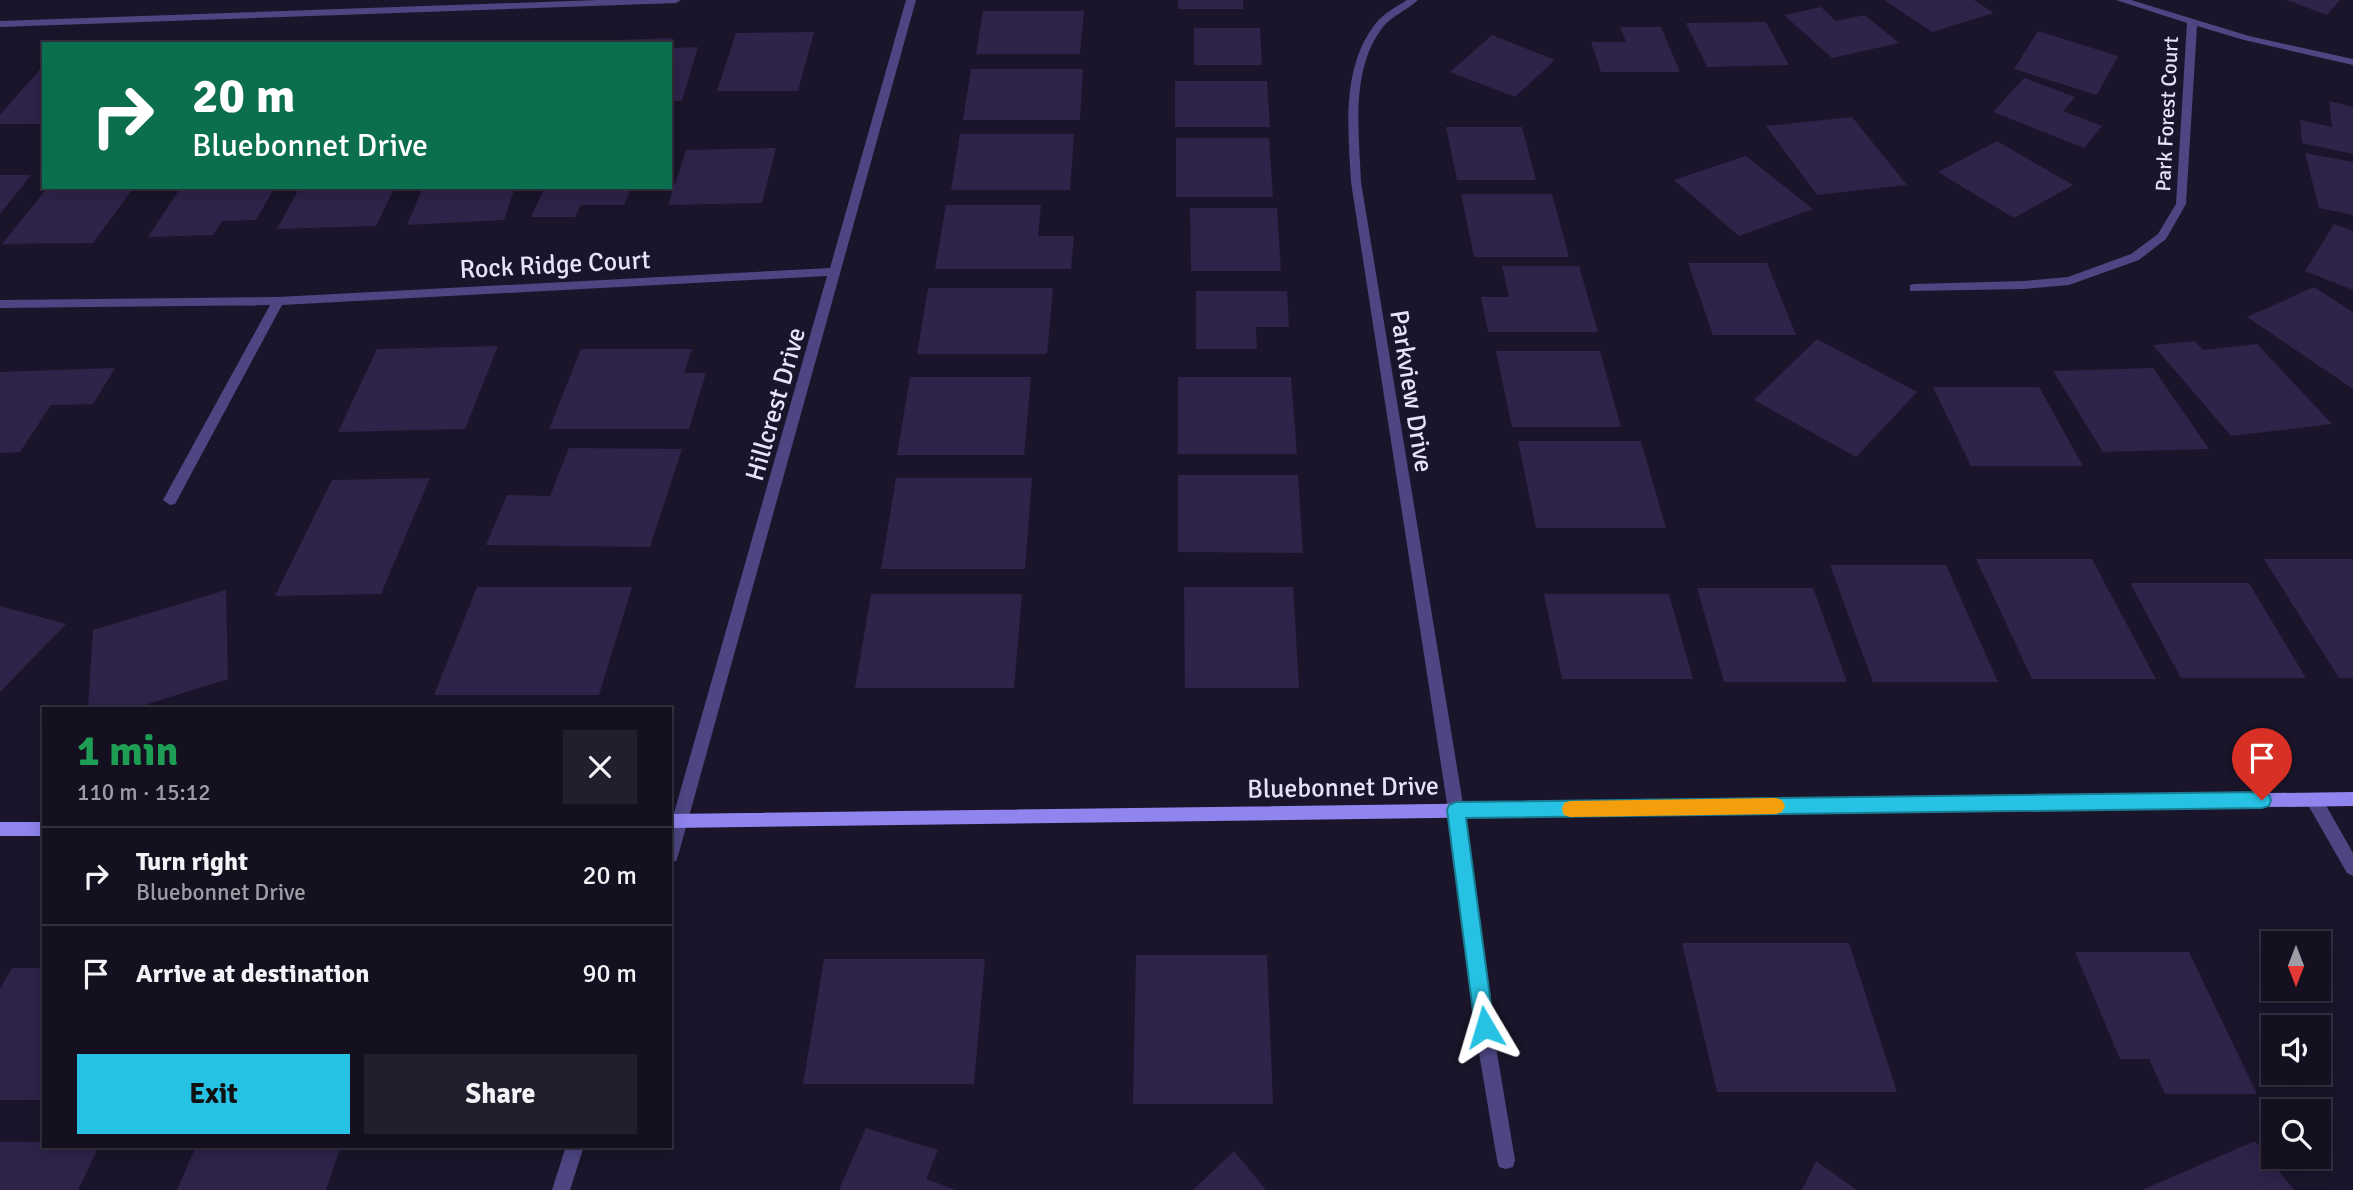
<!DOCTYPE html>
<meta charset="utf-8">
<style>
:root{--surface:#141020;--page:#211e2d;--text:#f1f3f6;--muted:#9d9da5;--line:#33303e;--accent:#26c1e3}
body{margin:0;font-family:Signika,sans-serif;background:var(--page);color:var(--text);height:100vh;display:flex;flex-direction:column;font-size:26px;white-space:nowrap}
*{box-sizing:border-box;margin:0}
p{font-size:23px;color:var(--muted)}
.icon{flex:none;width:38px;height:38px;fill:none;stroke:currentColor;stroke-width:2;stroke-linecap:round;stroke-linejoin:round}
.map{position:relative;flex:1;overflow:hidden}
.drawer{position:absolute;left:42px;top:707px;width:630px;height:441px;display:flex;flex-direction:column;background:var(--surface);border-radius:0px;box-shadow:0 4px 18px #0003,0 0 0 2px var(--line)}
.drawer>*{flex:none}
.top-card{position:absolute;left:42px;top:42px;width:630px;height:147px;border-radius:0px;box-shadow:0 4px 18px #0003,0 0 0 2px var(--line);background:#0b6e4f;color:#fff;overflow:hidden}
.needle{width:46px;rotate:180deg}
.buttons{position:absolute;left:2261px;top:931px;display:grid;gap:14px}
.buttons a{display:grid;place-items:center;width:70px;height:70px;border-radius:0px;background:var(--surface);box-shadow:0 4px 18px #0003,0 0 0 2px var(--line);font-size:35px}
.pin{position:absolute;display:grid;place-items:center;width:60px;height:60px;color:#fff;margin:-72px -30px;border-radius:50% 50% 50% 0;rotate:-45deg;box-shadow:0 0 7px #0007}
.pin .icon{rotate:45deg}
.me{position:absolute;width:77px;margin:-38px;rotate:353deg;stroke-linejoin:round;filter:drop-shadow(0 0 5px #0008)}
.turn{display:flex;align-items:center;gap:24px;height:147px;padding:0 35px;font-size:32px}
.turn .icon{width:91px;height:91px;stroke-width:2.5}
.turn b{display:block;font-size:49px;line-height:60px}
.round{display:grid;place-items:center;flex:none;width:74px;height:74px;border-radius:0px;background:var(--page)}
.overview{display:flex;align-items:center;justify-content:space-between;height:119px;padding:0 35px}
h1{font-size:42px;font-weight:700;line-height:52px;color:#1e9e55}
.action{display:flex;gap:14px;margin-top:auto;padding:14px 35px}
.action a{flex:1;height:80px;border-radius:0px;background:var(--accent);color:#111;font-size:28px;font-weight:700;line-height:80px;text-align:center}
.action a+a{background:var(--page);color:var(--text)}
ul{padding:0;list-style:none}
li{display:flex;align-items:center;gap:21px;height:98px;padding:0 35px;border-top:2px solid var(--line)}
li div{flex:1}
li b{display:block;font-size:26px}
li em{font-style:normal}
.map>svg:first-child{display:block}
.building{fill:#2e2349}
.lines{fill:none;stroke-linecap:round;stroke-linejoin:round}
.street{fill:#4d4683;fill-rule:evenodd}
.secondary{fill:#9085ef;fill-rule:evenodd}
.route{fill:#26c1e3;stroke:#197d94;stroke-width:2}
.slow{fill:#f59e0b}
.labels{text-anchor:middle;stroke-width:7;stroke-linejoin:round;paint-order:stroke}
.far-street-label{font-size:21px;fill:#e7e2fb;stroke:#1a152a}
.street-label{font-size:26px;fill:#e7e2fb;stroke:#1a152a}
</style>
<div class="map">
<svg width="2353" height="1190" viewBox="0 0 2353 1190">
<rect width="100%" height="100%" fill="#1a152a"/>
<path class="building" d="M1178,0H1243V9H1178Z
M1884,0H1974L1994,13L1932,32Z
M2287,0H2340L2327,15Z
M1821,7L1836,21L1865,15L1899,43L1832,58L1784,15Z
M983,11H1084L1080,54H976Z
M1766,22L1789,65L1707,67L1686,23Z
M1620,27H1661L1680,72H1601L1591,42H1626Z
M1194,28H1260L1262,65H1194Z
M2038,31L2118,56L2097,95L2014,69Z
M814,32L798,91H717L736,33Z
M1492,35L1555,60L1515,97L1450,72Z
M673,38L672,44H614L615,40Z
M698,47L682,101H670V48Z
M44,65V124H0V115Z
M971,69H1083L1080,120H963Z
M2024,78L2075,97L2063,111L2102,126L2084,148L1993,112Z
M1175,81H1267L1270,127H1175Z
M2329,101L2353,107V154L2302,143L2300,120L2332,127Z
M1852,117L1907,185L1817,195L1766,126Z
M1446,127H1522L1536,180H1457Z
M960,134H1074L1070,190H951Z
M1176,138H1269L1273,197H1176Z
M1997,141L2073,185L2014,218L1938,172Z
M776,148L762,203L668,205L686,150Z
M2305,153L2353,162V215L2319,208Z
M1746,156L1813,209L1739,236L1674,180Z
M0,175H31L0,214Z
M48,187H134L93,243L2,244Z
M181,187H275L256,220L222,221L213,235L148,237Z
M300,187H395L376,226L277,229Z
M423,187H515L504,220L407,225Z
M545,187H632L624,205H581L575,217H531Z
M1461,194H1552L1569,257H1474Z
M946,205H1041L1038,236H1074L1071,269H935Z
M1190,208H1277L1281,271H1191Z
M2334,224L2353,231V290L2305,271Z
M1688,263H1767L1796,335H1713Z
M1502,266H1579L1598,332H1488L1481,297H1509Z
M2314,287L2353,312V389L2247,317Z
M928,288H1053L1047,354H917Z
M1196,291H1287L1289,327H1256L1257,349H1196Z
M1817,339L1917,392L1856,457L1754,400Z
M2195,341L2203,350L2257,344L2332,424L2231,436L2153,345Z
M498,346L465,429L338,432L377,349Z
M581,349H692L684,373H706L689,429H549Z
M1496,351H1600L1621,427H1512Z
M115,368L93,404L51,405L20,452L0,453V372Z
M2153,368L2209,449L2103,452L2053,371Z
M910,377H1031L1024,455H897Z
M1178,377H1291L1297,454H1178Z
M1933,387H2039L2083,466H1971Z
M1518,441H1641L1666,528H1536Z
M569,448L682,449L650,547L486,545L507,495L550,496Z
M1178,475H1298L1303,553L1178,552Z
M430,478L381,594L275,596L332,480Z
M896,478H1032L1025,569H881Z
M1976,559H2092L2156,679H2032Z
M2264,559H2353V678H2339Z
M1830,565H1946L1998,682H1873Z
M2130,583H2249L2306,678H2181Z
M477,587H632L599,695H434Z
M1184,587H1293L1299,688H1185Z
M1697,588H1813L1847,682H1724Z
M226,590L228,679L132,709H88L93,630Z
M871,594H1022L1014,688H855Z
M1544,594H1669L1693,679H1562Z
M0,606L66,624L0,692Z
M1682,943H1849L1897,1092H1717Z
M2075,952H2189L2257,1094H2165L2149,1059H2120Z
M1136,955H1267L1273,1104H1133Z
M824,959H985L974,1084H803Z
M12,968H44V1100H0V989Z
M866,1128L938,1150L926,1179L956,1190H839Z
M2255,1141L2294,1190H2142Z
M0,1142H44V1146H99L78,1190H0Z
M196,1146H341L326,1190H177Z
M1234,1151L1266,1190H1193Z
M1816,1161L1857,1190H1802Z"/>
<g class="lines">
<path class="street" d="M597,0H681L676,3L0,27V21Z
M906,0H916L678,856L676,861L670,863V827L827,276L282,305L175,504L170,505L163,500L270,305L0,308V300L278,297L830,268Z
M1407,0H1418C1407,10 1392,16 1383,27C1350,69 1359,132 1361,182L1464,810L1497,1053L1515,1160L1513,1167L1506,1169L1499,1167L1497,1160L1479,1053L1448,810L1351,182C1348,130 1341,67 1376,23C1384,13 1396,7 1407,0Z
M2116,0H2131L2249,36L2353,59V65L2244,40L2197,26L2186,204L2166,239L2139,260L2069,285L2024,289L1910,291V285L1914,284L2024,281L2068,277L2131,254L2158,234L2176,204L2187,23Z
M2314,793L2320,795L2353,853V876L2347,873L2308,805L2306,800L2308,795Z
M566,1146H584L570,1190H552Z"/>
<path class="secondary" d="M2353,792V806L670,828V814Z
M0,822H44V836H0Z"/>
</g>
<path class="route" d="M2262,792L2269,795L2271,800L2269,806L2262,808L1466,818L1494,1027L1492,1034L1485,1037L1478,1034L1475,1027L1447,810L1449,805L1456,802Z"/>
<path class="slow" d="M1776,798L1782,800L1785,806L1782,812L1776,814L1570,817L1564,815L1562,809L1564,803L1570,801Z"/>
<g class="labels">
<g class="far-street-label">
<text transform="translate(2167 114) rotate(-87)" y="7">Park Forest Court</text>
</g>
<g class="street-label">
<text transform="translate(555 264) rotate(-3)" y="9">Rock Ridge Court</text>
<text transform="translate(1412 391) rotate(81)" y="9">Parkview Drive</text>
<text transform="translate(775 404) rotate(-74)" y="9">Hillcrest Drive</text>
<text transform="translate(1343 787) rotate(-1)" y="9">Bluebonnet Drive</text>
</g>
</g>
</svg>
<div class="buttons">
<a><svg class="needle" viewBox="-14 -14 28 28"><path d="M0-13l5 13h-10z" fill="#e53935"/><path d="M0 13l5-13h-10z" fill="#9d9da5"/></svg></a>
<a><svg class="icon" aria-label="sound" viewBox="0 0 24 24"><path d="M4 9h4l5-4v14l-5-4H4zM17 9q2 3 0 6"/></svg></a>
<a><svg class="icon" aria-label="search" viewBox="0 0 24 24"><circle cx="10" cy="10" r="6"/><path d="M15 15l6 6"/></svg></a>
</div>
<div class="pin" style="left:2262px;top:800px;background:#d93025"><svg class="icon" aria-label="arrive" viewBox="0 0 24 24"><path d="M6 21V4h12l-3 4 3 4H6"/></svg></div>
<svg class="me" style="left:1485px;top:1027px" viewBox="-20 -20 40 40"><path d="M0-17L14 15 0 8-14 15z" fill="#26c1e3" stroke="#fff" stroke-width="4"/></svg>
<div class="top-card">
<div class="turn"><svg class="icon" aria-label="right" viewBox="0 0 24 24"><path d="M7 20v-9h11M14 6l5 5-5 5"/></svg><div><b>20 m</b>Bluebonnet Drive</div></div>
</div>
<section class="drawer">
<div class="overview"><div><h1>1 min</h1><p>110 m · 15:12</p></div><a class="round"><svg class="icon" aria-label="close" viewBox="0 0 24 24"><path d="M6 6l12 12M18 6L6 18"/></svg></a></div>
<ul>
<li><svg class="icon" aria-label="right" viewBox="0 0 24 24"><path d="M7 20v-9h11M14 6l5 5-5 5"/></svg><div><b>Turn right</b><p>Bluebonnet Drive</p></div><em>20 m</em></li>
<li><svg class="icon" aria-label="arrive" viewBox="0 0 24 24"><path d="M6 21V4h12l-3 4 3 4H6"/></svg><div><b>Arrive at destination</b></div><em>90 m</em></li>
</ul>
<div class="action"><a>Exit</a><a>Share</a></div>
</section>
</div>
